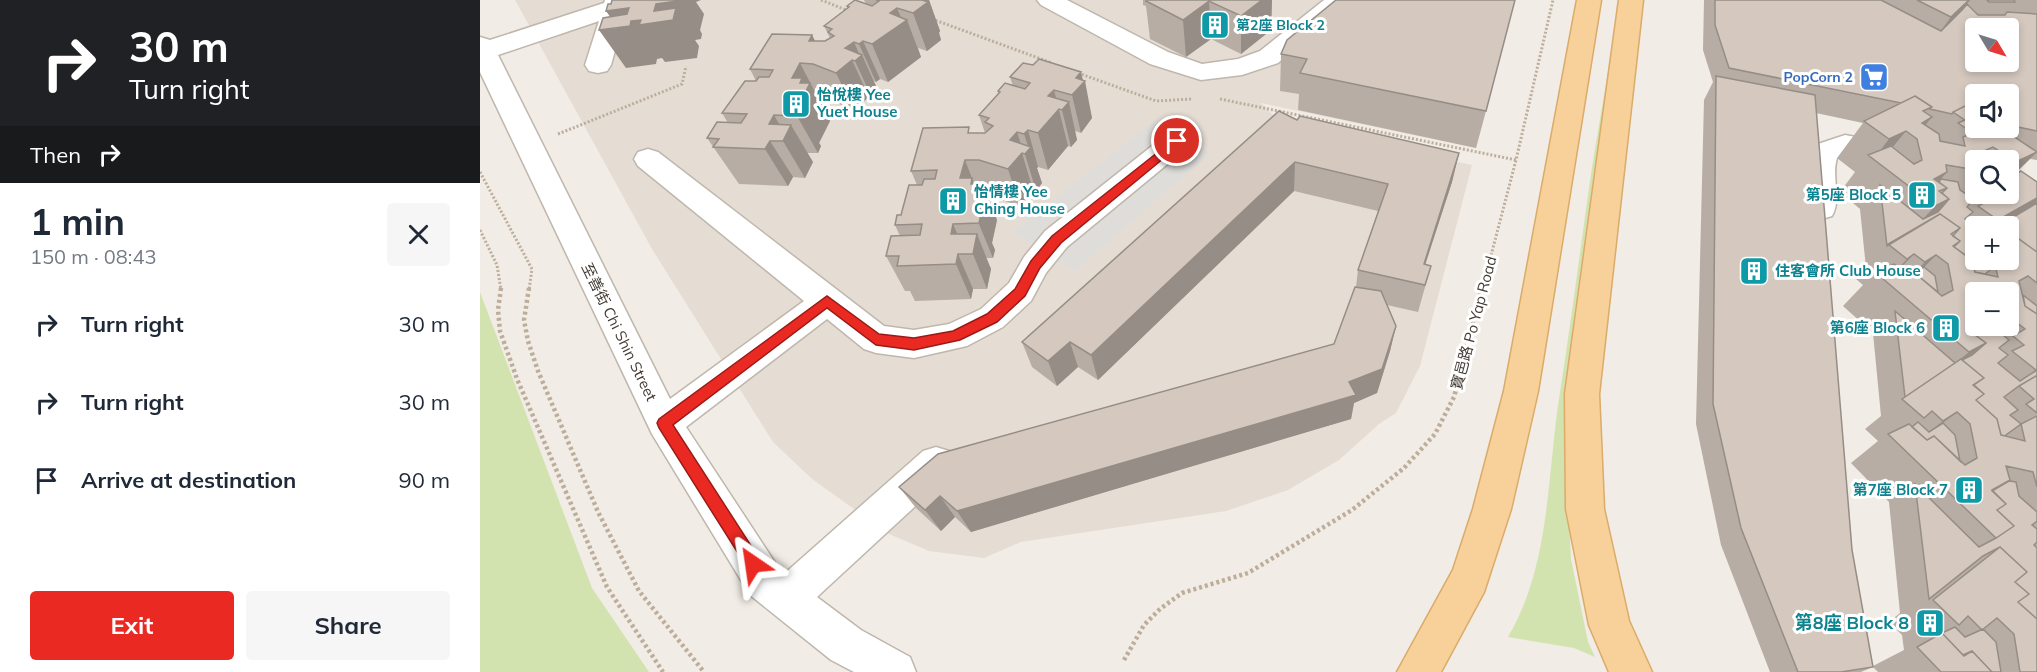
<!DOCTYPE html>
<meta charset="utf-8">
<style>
:root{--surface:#fff;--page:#f6f6f7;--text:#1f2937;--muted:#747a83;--accent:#eb2923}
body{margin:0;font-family:Mulish,"Noto Sans TC",sans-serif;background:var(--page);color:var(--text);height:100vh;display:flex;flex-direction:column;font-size:22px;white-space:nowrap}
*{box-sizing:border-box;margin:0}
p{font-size:20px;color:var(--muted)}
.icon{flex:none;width:33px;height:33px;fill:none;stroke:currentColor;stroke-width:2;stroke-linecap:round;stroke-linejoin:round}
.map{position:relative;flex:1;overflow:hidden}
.side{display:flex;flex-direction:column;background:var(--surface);width:480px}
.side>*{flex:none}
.top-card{background:#202124;color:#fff;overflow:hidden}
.needle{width:39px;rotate:128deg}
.fabs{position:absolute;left:1485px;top:18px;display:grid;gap:12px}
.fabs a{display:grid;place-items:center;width:54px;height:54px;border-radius:6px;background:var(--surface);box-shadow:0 3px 9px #0003;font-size:30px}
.pin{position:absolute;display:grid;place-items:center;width:51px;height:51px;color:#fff;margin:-26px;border:3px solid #fff;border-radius:50%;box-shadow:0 2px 6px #0007}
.me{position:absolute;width:66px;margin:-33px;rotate:328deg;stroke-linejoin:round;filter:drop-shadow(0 0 4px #0008)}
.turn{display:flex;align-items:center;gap:21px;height:126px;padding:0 30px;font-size:27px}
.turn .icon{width:78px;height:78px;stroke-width:2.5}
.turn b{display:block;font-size:42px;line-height:51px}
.then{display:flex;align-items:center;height:57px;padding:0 30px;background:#0003;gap:12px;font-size:22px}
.round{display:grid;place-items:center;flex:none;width:63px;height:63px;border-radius:6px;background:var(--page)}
.summary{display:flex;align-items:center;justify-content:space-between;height:102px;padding:0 30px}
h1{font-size:36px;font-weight:700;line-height:45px}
.button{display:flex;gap:12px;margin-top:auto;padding:12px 30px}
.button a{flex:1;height:69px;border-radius:6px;background:var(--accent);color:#fff;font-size:24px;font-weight:700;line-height:69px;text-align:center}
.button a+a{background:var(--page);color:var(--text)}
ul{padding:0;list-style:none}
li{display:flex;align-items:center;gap:18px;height:78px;padding:0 30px}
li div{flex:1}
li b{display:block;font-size:22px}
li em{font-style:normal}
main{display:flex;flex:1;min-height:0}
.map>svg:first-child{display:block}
.residential{fill:#e5ddd4}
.green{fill:#d3e3b0}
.parking{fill:#dfddda}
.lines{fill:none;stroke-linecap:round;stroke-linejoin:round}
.minor-casing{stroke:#bfb6ac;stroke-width:3}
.major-casing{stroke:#dbab6a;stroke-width:3}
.path-far1{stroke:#bdad9b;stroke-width:3;stroke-dasharray:2 2;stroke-linecap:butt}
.path{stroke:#bdad9b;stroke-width:4.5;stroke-dasharray:3 3;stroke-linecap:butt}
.minor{fill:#fff;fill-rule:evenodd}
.major{fill:#f7d199;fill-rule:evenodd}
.wall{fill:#b7ada4;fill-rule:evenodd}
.shaded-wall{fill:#958d86}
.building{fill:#d5c9bf;stroke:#958d86;stroke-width:1.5;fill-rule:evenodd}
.route{fill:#eb2923;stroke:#991b17;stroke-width:1.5}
.labels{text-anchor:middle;stroke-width:6;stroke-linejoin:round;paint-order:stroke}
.far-culture-label{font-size:14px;font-weight:bold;fill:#0d838f;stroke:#fff;text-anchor:start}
.far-shop-label{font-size:14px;font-weight:bold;fill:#366cbe;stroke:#fff;text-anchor:end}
.culture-label{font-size:15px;font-weight:bold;fill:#0d838f;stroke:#fff;text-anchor:start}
.street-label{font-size:15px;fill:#433c35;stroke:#fff}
.near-culture-label{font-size:18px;font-weight:bold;fill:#0d838f;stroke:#fff;text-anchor:end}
</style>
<main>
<section class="side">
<div class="top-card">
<div class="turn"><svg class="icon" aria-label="right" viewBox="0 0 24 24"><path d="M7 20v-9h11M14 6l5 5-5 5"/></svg><div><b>30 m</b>Turn right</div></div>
<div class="then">Then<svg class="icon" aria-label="right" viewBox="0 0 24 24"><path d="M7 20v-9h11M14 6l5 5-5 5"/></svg></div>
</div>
<div class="summary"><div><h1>1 min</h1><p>150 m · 08:43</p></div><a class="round"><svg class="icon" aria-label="close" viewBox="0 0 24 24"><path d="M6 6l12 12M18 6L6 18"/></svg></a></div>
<ul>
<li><svg class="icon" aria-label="right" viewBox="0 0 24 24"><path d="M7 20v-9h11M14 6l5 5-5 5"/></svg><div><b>Turn right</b></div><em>30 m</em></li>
<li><svg class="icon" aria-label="right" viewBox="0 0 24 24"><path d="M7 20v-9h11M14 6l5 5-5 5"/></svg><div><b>Turn right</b></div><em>30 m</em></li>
<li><svg class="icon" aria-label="arrive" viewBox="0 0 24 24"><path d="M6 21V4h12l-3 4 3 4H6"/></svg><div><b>Arrive at destination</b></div><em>90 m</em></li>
</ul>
<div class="button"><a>Exit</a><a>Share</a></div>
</section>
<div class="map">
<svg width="1557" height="672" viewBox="0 0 1557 672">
<rect width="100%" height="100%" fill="#f1ece5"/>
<path class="residential" d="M35,0H1034L996,148L781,103L802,124L992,165L940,366L916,413L899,424L859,460L808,490L746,511L541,542L504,558L449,551L409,534L332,479L293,442L172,249Z"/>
<path class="green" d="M1138,0H1146L1085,439L1091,559L1108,642L1115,657L1094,648L1028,637C1070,566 1067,478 1079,399C1090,329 1099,259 1109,188C1118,125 1131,63 1138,0Z
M0,292L112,588L169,672H0Z"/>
<path class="parking" d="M673,121L731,153L593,272L533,232Z"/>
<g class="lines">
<g class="minor-casing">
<path id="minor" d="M125,0H149L131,65L127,71L118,73L109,71L105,65L119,21L18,55L190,399L324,301L158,166L154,159L158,152L168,149L178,152L404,326L434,330L469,324L501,309L529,283L544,257L565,231L687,134L697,131L707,134L711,141L707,148L587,247L566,273L551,301L523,327L487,346L434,358L396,353L384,349L347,319L206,427L298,567L305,573L443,451L456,447L469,451L474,463L469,475L337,597L381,630L430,657L436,672H374L351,660L270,595L172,434L0,72V37L10,40L124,3Z
M557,0H587L688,52L722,64L758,59L780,51L844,0H871L798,63L762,75L721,80L670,64L561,5Z
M1365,135L1498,160H1496V180L1366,155L1357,158C1351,177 1362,199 1352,216L1342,219L1332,216C1320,195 1324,165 1335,145Z"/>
</g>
<g class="major-casing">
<path id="major" d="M1097,0H1121L1058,391L1031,509L1004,592L961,672H917L973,570L993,509L1024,391Z
M1139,0H1163L1119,394L1124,509L1149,621L1172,672H1129L1109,625L1086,509L1085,394Z"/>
</g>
<path class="path-far1" d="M341,0L369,11
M452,19L572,63
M598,73L676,101L712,99
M740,99L1036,160
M78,134L202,84L206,66
M0,172L52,269L49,290
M0,230L17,265L21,290
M1002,290L1036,160L1073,0"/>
<path class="path" d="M21,288L18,310L20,331L37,379L127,587L183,672
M49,288L44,320L48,341L58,371L118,512L159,591L224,672
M644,660L664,625L680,609L702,593L768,573L872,510L924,468L955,434L974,397L1002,288"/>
<use href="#minor" class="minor"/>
<use href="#major" class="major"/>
</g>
<path class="wall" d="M384,0H449L460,31L459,33L461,40L447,51L438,48L441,57L408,82L400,79L396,82L394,81L399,93L392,98L389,97L374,110L352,101H340L350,121L339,143L341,146L338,153H327L333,162L325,178L313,177L308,186L259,184L227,138L248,123L242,113L276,81L270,69L332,35L335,41H345L350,38L344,26L368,9L367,6L386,4Z
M663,0H792L791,30L761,54L731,39L706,57L670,39L666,6L663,5Z
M1224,0H1557V160L1550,159L1534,175L1557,182V672H1398L1393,667L1381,672H1290L1241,545L1216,424L1224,100L1233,82L1223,50ZM1528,94V128H1496ZM1336,113L1383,123L1357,158L1375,172L1360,192L1380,209L1386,268L1376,279L1383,285L1363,306L1393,333L1401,416L1385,429L1398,441L1371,463L1409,502L1420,613L1409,622L1422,635L1424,650L1393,666L1372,550ZM1496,160H1528V194H1496ZM1496,226H1528V260H1496ZM1496,292H1528V326H1496Z
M807,40L1006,111L996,148L818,110L819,94L800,91L801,54Z
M553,65L601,72L612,118L601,133L595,131L597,140L591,147L588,146L568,170L558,167L557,168L562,183L556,191L553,190L540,206L512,197H508L517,220L512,243L515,250L513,258H506L511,269L507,289H493L491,299L435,301L430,291H425L406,256L420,236L415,225L437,185L431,171L491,133H505L499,115L518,94V91L533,86L530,77Z
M817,120L979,153L972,182L945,264L951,266L938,312L907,305L916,326L910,351L897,393L874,403L871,419L491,532L475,517L461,531L436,508L419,487L854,344L876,287L878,270L898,211L814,191L618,380L598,367L577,386L552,367L542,342Z"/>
<path class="shaded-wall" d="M169,0H221L216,2L224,14L220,30L222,34L221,39L215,40L219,46L217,58L185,62L182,58L177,59L176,64L146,68L119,30L138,28L126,11L149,8L174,11Z
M440,0H449L460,31L459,33L461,40L447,51L433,13Z
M782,0H792L791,30L761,54V16Z
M1489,0H1490L1465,33L1443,55L1471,17Z
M729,1L731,39L706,57L703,20Z
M417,8L423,22L427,20L441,57L408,82L392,44L410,13Z
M332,35L350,71L329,41Z
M383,41L400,79L396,82L379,44Z
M374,42L380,56L382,55L399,93L392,98L375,61L372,60L389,97L374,110L356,73L365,48Z
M320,63L350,121L339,143L341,146L338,153L317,116V109L312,78Z
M601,72L603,82L605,81L612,118L601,133L592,95L596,78Z
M574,90L588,146L568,170L558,133L568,96Z
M589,102L597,140L591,147L582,110Z
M294,115L306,136L311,125L333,162L325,178L303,141L289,124Z
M1452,117L1435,138L1442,123Z
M548,130L558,167L557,168L562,183L556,191L545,154L549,149L544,134Z
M1426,131L1402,160L1396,156L1409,139Z
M537,132L544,154L542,153L553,190L540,206L528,169L530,140Z
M290,141L313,177L308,186L285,149Z
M1557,152L1528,180V170L1536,162Z
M979,153L972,182L939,284L944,264Z
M485,160L500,199L503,184L517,220L512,243L515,250L513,258L480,178Z
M815,162L814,191L618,380L611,355Z
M1467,172L1447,195L1454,179Z
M1557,198V203L1532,227L1512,226L1518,220Z
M1469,199L1449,227L1422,242L1455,206Z
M473,224L486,254L471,234Z
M497,234L511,269L507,289L493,254Z
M478,254L493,289L491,299L476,264Z
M1434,254L1411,278V276L1427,259Z
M1456,255L1425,287L1419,288L1445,262Z
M1496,312V314L1477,330L1487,316Z
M916,326L910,351L897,393L874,403L871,419L491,532L477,511L869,382Z
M590,342L598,367L577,386L568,361Z
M1506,343L1470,373L1462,374L1489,352Z
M1477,412L1437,443L1432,445L1463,421Z
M460,496L475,517L461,531L445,510Z"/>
<path class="building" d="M132,0H198V1L176,4L174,11L196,8L193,20L159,25L161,20L151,21L150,26L119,30L123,18L147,14L149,8L126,11L128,4H131Z
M375,0L392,6L399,1L396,0H442L448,2L433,13L417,8L410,13L427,20L392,44L383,41L379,44L374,42L365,48L382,55L375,61L372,60L356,73L333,64L320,63L312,78H322L320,83H330L317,109H320L317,116L294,115L289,124L311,125L303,141H290L285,149L233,147L239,139L227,138L237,122L261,123L267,114L242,113L265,81H276L279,77H289L293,70L270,69L292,34L332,35L329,41H345L354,36L348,32L352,29L344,26L369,7L367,6Z
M667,0H782L761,16L729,1L703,20L666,1Z
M856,0H1035L1006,111L820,73L827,59L801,54L807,40Z
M1235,0H1401L1461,31L1483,9L1487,4L1498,15H1525L1527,12L1557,14V131L1528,125V94H1496V110L1487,105L1473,112L1472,114L1450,109L1452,107L1435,96L1421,103L1249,68L1235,25ZM1496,28H1528V62H1496Z
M1437,0H1489L1471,17Z
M1507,0H1534L1535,2H1509Z
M559,59L601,72L596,78L605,81L592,95L574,90L568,96L589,102L582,110L579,109L558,133L548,130L544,134L537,132L530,140L551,147L545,154L542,153L528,169L499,160H485L480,178H492L491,184H503L498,214H501L499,223L473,224L471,234H497L493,254H478L476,264L417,266L419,256H406L411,236L440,235L442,224L415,225L417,215H421L429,185H442L444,179H455L457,170L431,171L443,128L489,127L488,133H505L513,126L505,122L509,118L499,115L520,92L518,91L525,83L545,89L550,83L530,77L543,63L553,65Z
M1236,76L1335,95L1372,550L1393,667L1361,672H1318L1261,528L1233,404Z
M1435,96L1452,107L1443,111L1452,117L1442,123L1459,134L1460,141L1485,146L1483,137L1493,133L1478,123L1485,120L1473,112L1487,105L1496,110V128H1521L1557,152L1536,162L1513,147L1506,150L1508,160H1496V179L1492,177L1490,169L1466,165L1467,172L1454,179L1467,188L1459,191L1469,199L1455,206L1388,155L1411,146L1434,164L1442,160L1437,139L1426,131L1409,139L1384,121Z
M799,111L817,120L820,116L979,153L944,264L951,266L945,285L878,270L908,184L815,162L611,355L590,342L568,361L542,342Z
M1541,171L1557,182V198L1518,220L1498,206L1508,201L1499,195L1501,194H1528V178Z
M1461,179L1478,182L1480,190L1494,199L1487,207L1493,212L1485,219L1496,226V238L1489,245L1496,250V260L1510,270L1505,274L1495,272L1492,260L1474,247L1480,241L1473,236L1480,228L1460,214L1407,246L1400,185L1443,219L1458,212L1469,199L1462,193L1467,188L1459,182Z
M1557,203V252L1528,231V226H1522L1520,225Z
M1460,214L1480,228L1471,234L1480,241L1473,246L1492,260L1495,272L1518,277L1515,265L1523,260H1528V231L1557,252V283L1548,276L1539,281L1545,306L1557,314V369L1556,370L1532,351L1544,345L1533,336L1545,329L1528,316V292H1496V312L1487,316L1496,323V326H1499L1503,329L1494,334L1506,343L1489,352L1395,272L1414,264L1430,276L1436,274L1462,296L1473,290L1468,264L1456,255L1445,262L1434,254L1427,259L1408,244Z
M1518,223L1522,226H1512Z
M1422,266L1433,274L1444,267L1455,276L1458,292L1436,274L1430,276L1419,268Z
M875,287L901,291L916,326L902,369L869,382L876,395L477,511L460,496L445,510L419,487L458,454L854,344Z
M1543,295L1557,306V314L1545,306Z
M1415,311L1475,363L1425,397Z
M1496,314V323L1490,319Z
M1499,326H1513V327L1529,340L1519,348L1528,355L1518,363L1540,381L1557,370V377L1556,376L1539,386L1524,397L1538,410L1530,415L1541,424L1526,435V436L1521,435L1517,419L1496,400L1504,394L1494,385L1504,378L1482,360L1492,355L1506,343L1495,335L1503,329Z
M1481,359L1504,378L1493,385L1504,394L1496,400L1517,419L1521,435L1545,441L1541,424L1557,416V487L1553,472L1526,466L1530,480L1512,490L1526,504L1517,510L1534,526L1516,538L1408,434L1429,424L1447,440L1454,436L1485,465L1497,458L1490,424L1477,412L1463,421L1452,411L1444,418L1422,399Z
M1556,376L1557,377V413L1546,404L1554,399L1539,386Z
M1438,422L1449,432L1463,423L1475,435L1480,461L1454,436L1447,440L1432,427Z
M1529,481L1536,482L1539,496L1557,512V521L1552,525L1557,529V542L1554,545L1557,548V619L1538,602L1549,594L1535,582L1547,572L1520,547L1503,556L1449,599L1435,484L1499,547L1516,538L1534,526L1517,510L1526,504L1512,491Z
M1520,547L1547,572L1535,582L1549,594L1538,602L1557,619V672H1540L1534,634L1517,618L1502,630L1488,616L1479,625L1453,600Z
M1452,622L1462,633L1475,627L1485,637L1503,629L1516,642L1521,672H1512L1492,651L1483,655L1462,633L1453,637Z
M1462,633L1484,656L1492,651L1512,672H1461L1437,647Z"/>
<path class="route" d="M697,137L701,138V144L581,243L560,268L545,296L517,322L480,340L434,350L396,345L347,308L193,425L279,558L281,564L279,569L273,572L268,569L179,428L177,423L179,419L347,296L399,334L434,338L473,331L507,314L535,289L551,261L572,236Z"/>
<defs>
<g id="building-square" transform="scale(1.5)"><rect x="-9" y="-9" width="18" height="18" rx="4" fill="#0f9aa8" stroke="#fff"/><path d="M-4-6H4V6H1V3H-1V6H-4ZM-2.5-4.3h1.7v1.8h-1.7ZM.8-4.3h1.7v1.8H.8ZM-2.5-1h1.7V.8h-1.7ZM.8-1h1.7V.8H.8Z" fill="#fff"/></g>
<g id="supermarket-square" transform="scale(1.5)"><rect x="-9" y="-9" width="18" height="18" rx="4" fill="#3f7fe0" stroke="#fff"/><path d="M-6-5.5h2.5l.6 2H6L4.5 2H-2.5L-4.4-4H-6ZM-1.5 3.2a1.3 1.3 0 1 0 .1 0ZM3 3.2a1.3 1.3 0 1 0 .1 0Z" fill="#fff"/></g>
</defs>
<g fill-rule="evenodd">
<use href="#building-square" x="735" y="25"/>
<use href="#supermarket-square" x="1394" y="77"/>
<use href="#building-square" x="316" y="104"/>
<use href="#building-square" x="1442" y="195"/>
<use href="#building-square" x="473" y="201"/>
<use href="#building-square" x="1274" y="271"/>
<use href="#building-square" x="1466" y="328"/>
<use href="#building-square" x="1489" y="490"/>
<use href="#building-square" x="1450" y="623"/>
</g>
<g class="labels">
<g class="far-culture-label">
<text x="756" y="30">第2座 Block 2</text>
</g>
<g class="far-shop-label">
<text x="1373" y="82">PopCorn 2</text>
</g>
<g class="culture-label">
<text x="337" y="100">怡悅樓 Yee<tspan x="337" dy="17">Yuet House</tspan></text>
<text x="494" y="197">怡情樓 Yee<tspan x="494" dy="17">Ching House</tspan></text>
<text x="1421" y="200" text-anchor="end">第5座 Block 5</text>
<text x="1295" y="276">住客會所 Club House</text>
<text x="1445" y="333" text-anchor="end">第6座 Block 6</text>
<text x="1468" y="495" text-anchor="end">第7座 Block 7</text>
</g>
<g class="street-label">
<text transform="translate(994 323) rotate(-75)" y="5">寶邑路 Po Yap Road</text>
<text transform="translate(139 332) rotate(64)" y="5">至善街 Chi Shin Street</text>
</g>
<g class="near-culture-label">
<text x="1429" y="629">第8座 Block 8</text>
</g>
</g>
</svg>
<div class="fabs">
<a><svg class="needle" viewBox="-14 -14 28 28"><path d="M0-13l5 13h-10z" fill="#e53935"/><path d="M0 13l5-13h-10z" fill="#747a83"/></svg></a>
<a><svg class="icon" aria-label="sound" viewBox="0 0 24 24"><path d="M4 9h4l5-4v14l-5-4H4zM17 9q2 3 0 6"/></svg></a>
<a><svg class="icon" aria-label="search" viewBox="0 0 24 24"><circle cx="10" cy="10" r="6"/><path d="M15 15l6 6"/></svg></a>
<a>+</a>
<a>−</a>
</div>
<div class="pin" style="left:697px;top:141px;background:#d93025"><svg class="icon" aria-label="arrive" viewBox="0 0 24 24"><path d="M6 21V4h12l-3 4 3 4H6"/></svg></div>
<svg class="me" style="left:273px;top:564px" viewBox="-20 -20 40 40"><path d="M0-17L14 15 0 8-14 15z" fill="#eb2923" stroke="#fff" stroke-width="4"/></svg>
</div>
</main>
